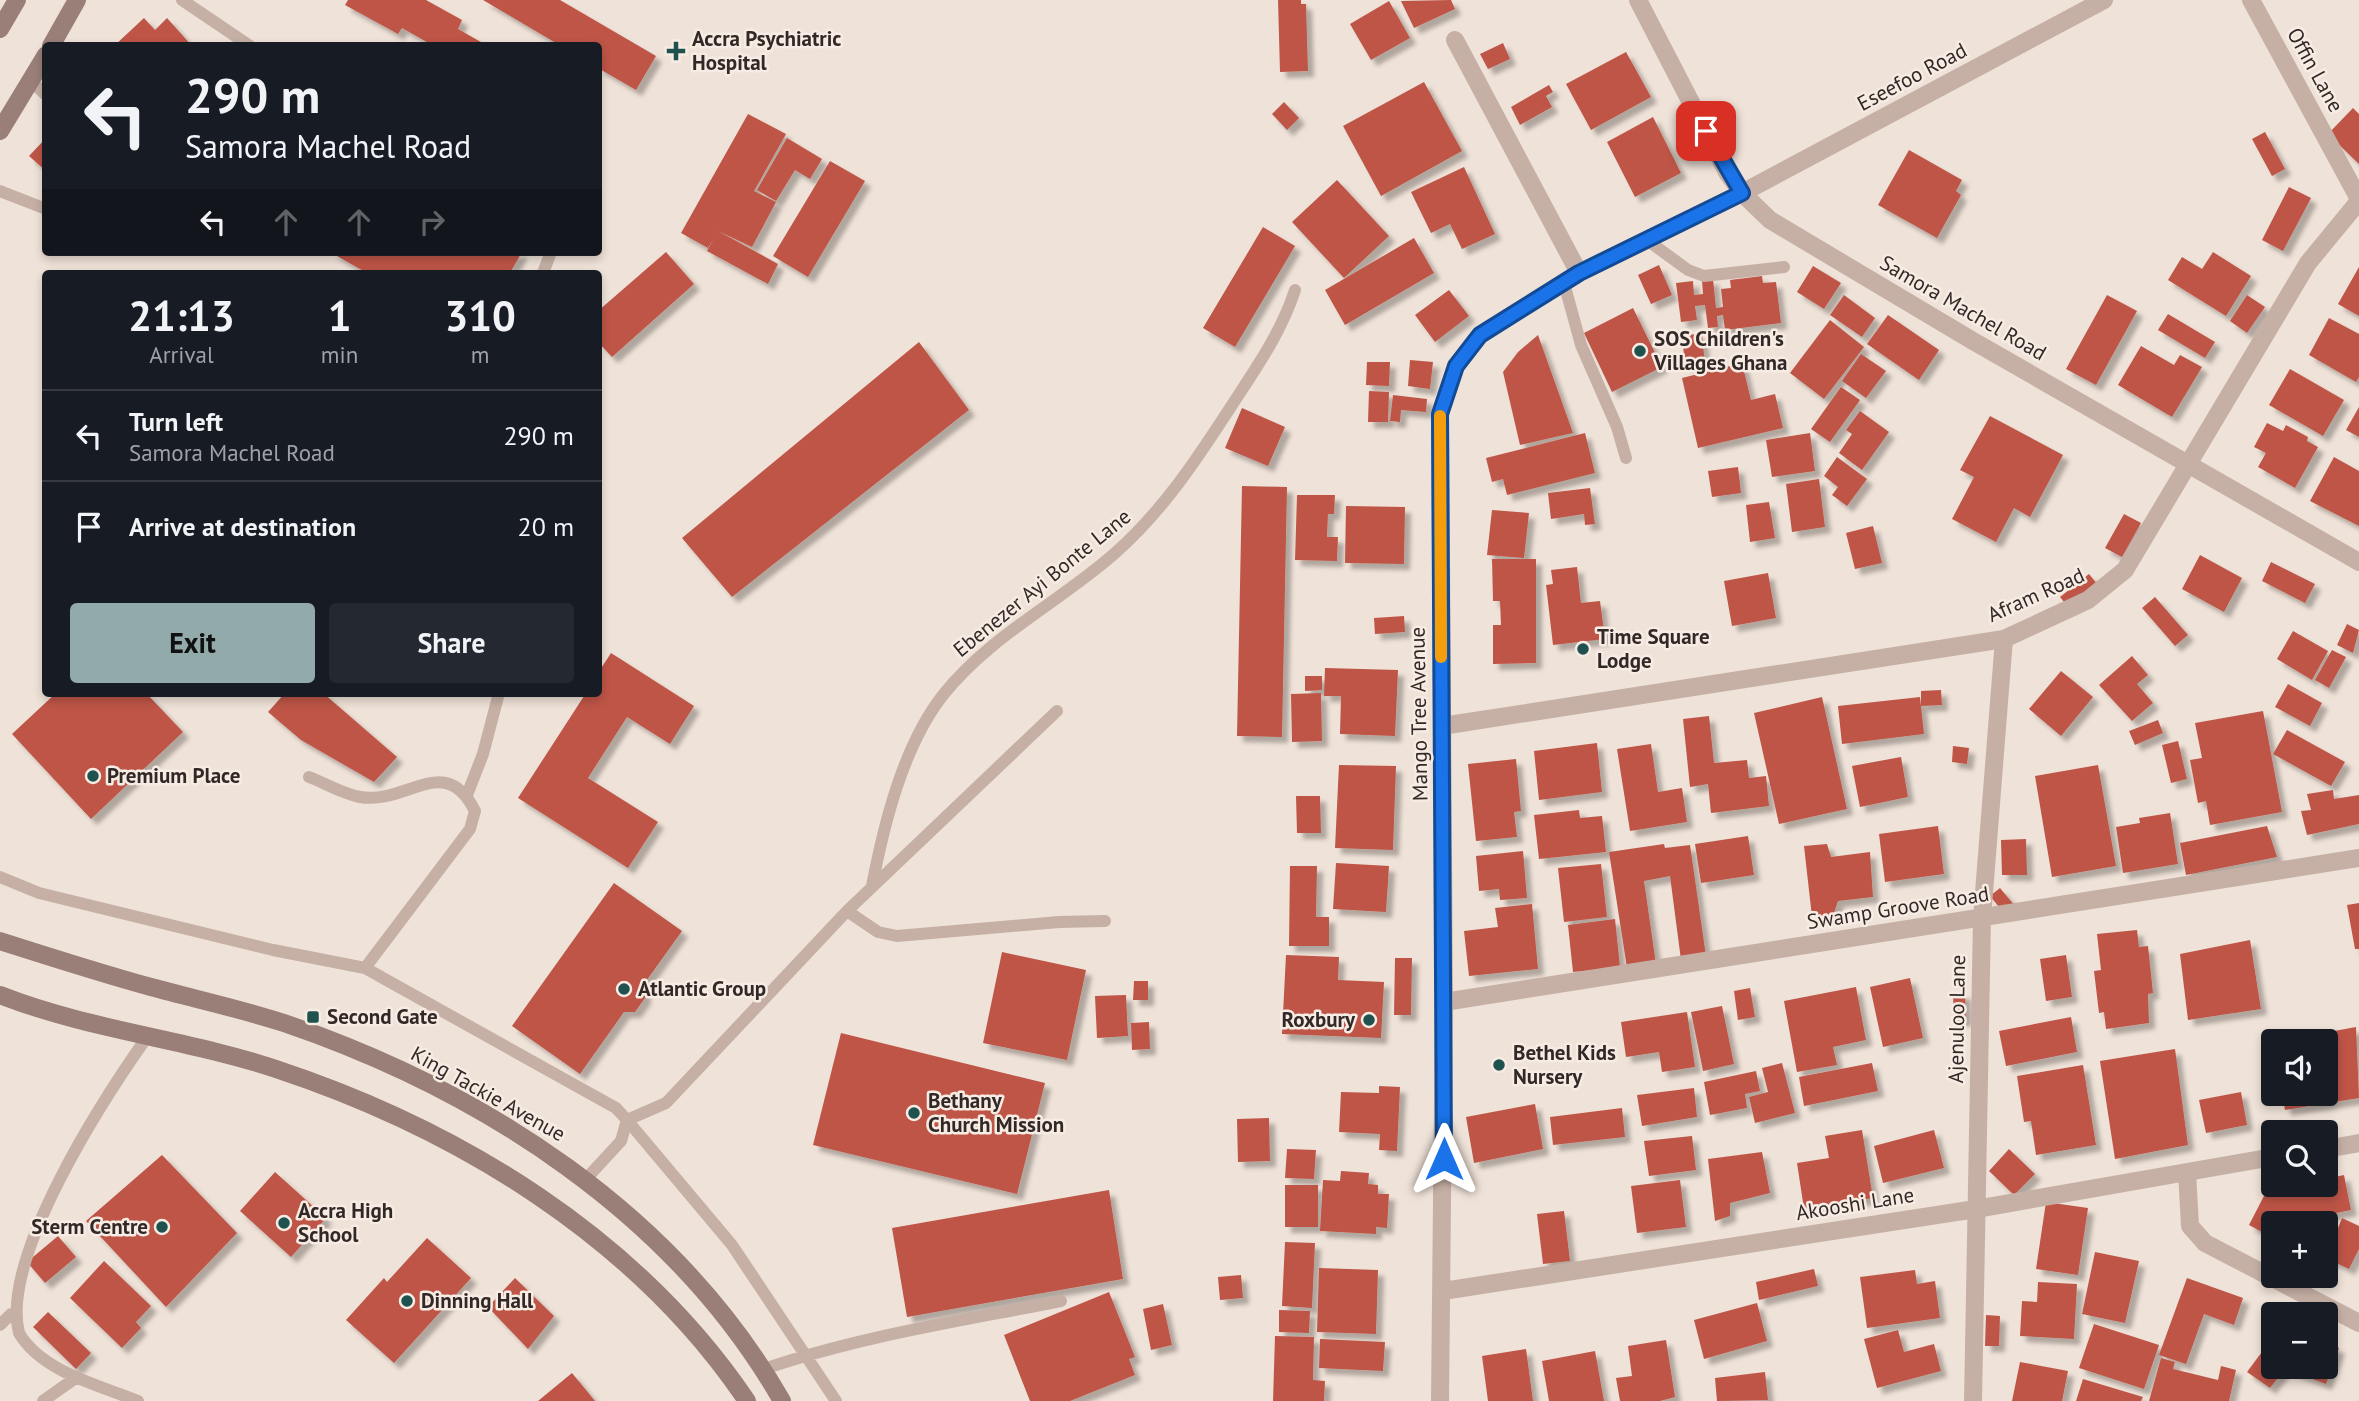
<!DOCTYPE html>
<meta charset="utf-8">
<style>
:root{--surface:#171b24;--page:#242831;--text:#f1f3f6;--muted:#9ea1a6;--line:#363941;--accent:#92aaaa}
body{margin:0;font-family:"PT Sans",sans-serif;background:var(--page);color:var(--text);height:100vh;display:flex;flex-direction:column;font-size:26px;white-space:nowrap}
*{box-sizing:border-box;margin:0}
p{font-size:23px;color:var(--muted)}
.icon{flex:none;width:38px;height:38px;fill:none;stroke:currentColor;stroke-width:2;stroke-linecap:round;stroke-linejoin:round}
.map{position:relative;flex:1;overflow:hidden}
.details{position:absolute;left:42px;top:270px;width:560px;height:427px;display:flex;flex-direction:column;background:var(--surface);border-radius:7px;box-shadow:0 4px 10px #0003}
.details>*{flex:none}
.hud{position:absolute;left:42px;top:42px;width:560px;height:214px;border-radius:7px;box-shadow:0 4px 10px #0003;background:#171b24;color:var(--text);overflow:hidden}
.fabs{position:absolute;left:2261px;top:1029px;display:grid;gap:14px}
.fabs a{display:grid;place-items:center;width:77px;height:77px;border-radius:7px;background:var(--surface);box-shadow:0 4px 10px #0003;font-size:35px}
.pin{position:absolute;display:grid;place-items:center;width:60px;height:60px;color:#fff;margin:-30px;border-radius:14px;box-shadow:0 4px 10px #0006}
.me{position:absolute;width:77px;margin:-38px;rotate:0deg;stroke-linejoin:round;filter:drop-shadow(0 0 5px #0008)}
.turn{display:flex;align-items:center;gap:24px;height:147px;padding:0 28px;font-size:32px}
.turn .icon{width:91px;height:91px;stroke-width:2.5}
.turn b{display:block;font-size:49px;line-height:60px}
.lanes{display:flex;align-items:center;height:66px;padding:0 28px;background:#0003;justify-content:center;gap:35px;direction:ltr}
.lanes .off{opacity:.35}
.eta{display:flex;justify-content:space-evenly;align-items:center;height:119px;text-align:center}
.eta b{font-size:42px;font-weight:800;line-height:49px}
.cta{display:flex;gap:14px;margin-top:auto;padding:14px 28px}
.cta a{flex:1;height:80px;border-radius:7px;background:var(--accent);color:#111;font-size:28px;font-weight:800;line-height:80px;text-align:center}
.cta a+a{background:var(--page);color:var(--text)}
ul{padding:0;list-style:none}
li{display:flex;align-items:center;gap:21px;height:91px;padding:0 28px;border-top:2px solid var(--line)}
li div{flex:1}
li b{display:block;font-size:26px}
li em{font-style:normal}
.map>svg:first-child{display:block}
.building{fill:#be5547;filter:url(#shadow)}
.lines{fill:none;stroke-linecap:round;stroke-linejoin:round}
.service{stroke:#c6b0a5;stroke-width:12}
.minor{stroke:#c6b0a5;stroke-width:18}
.secondary{stroke:#997f77;stroke-width:18}
.route-casing{stroke:#114b97;stroke-width:18}
.route{stroke:#1a73e8;stroke-width:12}
.slow{stroke:#f59e0b;stroke-width:12}
.poi-dot{fill:#1f514e;stroke:#f7ece4;stroke-width:2.5}
.labels{text-anchor:middle;stroke-width:5;stroke-linejoin:round;paint-order:stroke}
.poi-label{font-size:21px;font-weight:bold;fill:#322826;stroke:#f7ece4;text-anchor:start}
.street-label{font-size:21px;fill:#322826;stroke:#f7ece4}
</style>
<div class="map">
<svg width="2359" height="1401" viewBox="0 0 2359 1401">
<defs>
<filter id="shadow"><feDropShadow dx="6" dy="6" stdDeviation="2" flood-color="#0004"/></filter>
</defs>
<rect width="100%" height="100%" fill="#efe2d8"/>
<path class="building" d="M348,0H426L462,20L458,29L488,46H434L402,28L398,34L345,5Z
M483,0H560L656,56L636,90L598,68V46H561Z
M1278,0H1301V4H1306L1308,71L1280,72Z
M1451,0L1455,9L1414,28L1401,1Z
M1389,1L1410,38L1371,60L1350,24Z
M144,18L155,30L167,18L192,46H114Z
M1503,43L1510,59L1488,69L1480,54Z
M1626,52L1651,97L1591,130L1566,84Z
M1424,82L1462,151L1381,196L1343,126Z
M1549,85L1553,92L1546,96L1552,107L1520,125L1511,107Z
M1284,102L1299,118L1287,130L1272,114Z
M2353,108L2359,114V164L2328,134Z
M748,114L786,134L754,191L776,202L752,247L718,231L778,264L768,284L707,251L714,238L708,248L681,233Z
M1653,117L1681,173L1635,197L1607,142Z
M2265,132L2285,169L2272,176L2252,139Z
M46,138V171L29,156Z
M787,138L822,159L810,179L795,170L776,201L757,190Z
M1909,150L1962,180L1956,191L1961,195L1937,238L1878,205Z
M830,161L865,181L808,277L773,256Z
M1464,167L1495,234L1462,249L1450,224L1431,233L1411,192Z
M1337,180L1389,236L1344,278L1292,222Z
M2289,187L2311,198L2283,251L2262,240Z
M1263,227L1295,246L1235,347L1203,328Z
M1414,238L1434,273L1345,325L1325,290Z
M330,252H522L510,273H367Z
M666,252L694,284L612,357L598,342V311Z
M2213,252L2251,276L2226,316L2168,280L2182,257L2202,269Z
M1659,265L1672,295L1651,304L1638,275Z
M1813,266L1841,283L1824,309L1797,292Z
M2359,267V316L2338,304Z
M1762,276L1763,283L1776,282L1781,323L1725,330L1723,315L1717,316L1718,327L1708,328L1705,305L1695,306L1697,320L1681,322L1676,283L1693,281L1694,295L1703,294L1702,280L1713,279L1716,308L1723,307L1721,289L1731,288L1730,280Z
M1449,290L1469,316L1435,342L1415,315Z
M1844,295L1875,318L1862,337L1830,315Z
M2107,295L2137,311L2096,385L2066,369Z
M2247,295L2265,307L2247,333L2230,321Z
M1633,308L1662,367L1612,392L1584,333Z
M2168,314L2215,342L2205,358L2158,330Z
M1888,315L1939,350L1919,380L1867,344Z
M2329,318L2359,334V377L2356,382L2309,355Z
M1830,320L1864,347L1824,399L1790,373Z
M1702,334L1705,365L1685,366L1682,335Z
M1538,335L1573,433L1520,445L1503,372L1518,352Z
M919,342L969,410L732,597L682,538Z
M2141,346L2174,365L2180,355L2202,367L2172,417L2118,385Z
M1861,354L1886,371L1866,398L1842,381Z
M1410,360L1433,362L1430,389L1408,386Z
M1367,362H1390L1389,386L1366,385Z
M1742,363L1751,400L1775,394L1783,428L1698,448L1682,378Z
M2290,369L2344,400L2323,436L2269,405Z
M1841,387L1860,400L1830,442L1811,429Z
M1369,391L1389,392L1388,422H1368Z
M1393,395L1427,399L1426,412L1401,410L1400,422L1390,421Z
M2359,407V437L2346,430Z
M1242,408L1285,427L1268,466L1225,448Z
M1860,411L1889,432L1862,470L1839,453L1852,434L1846,430Z
M1990,416L2063,455L2030,517L2014,508L1996,542L1952,519L1974,477L1960,470Z
M2267,423L2283,431L2286,425L2308,437L2307,441L2318,447L2295,488L2258,467L2266,453L2254,447Z
M1585,433L1595,473L1507,495L1503,479L1492,482L1486,458Z
M1810,433L1815,471L1772,477L1766,440Z
M1837,457L1867,479L1847,506L1832,495L1838,487L1824,476Z
M2334,457L2359,471V526L2310,501Z
M1738,467L1741,493L1712,497L1708,471Z
M1819,479L1825,527L1792,532L1786,484Z
M1242,486L1287,487L1282,737L1237,736Z
M1590,488L1595,524L1585,525L1584,514L1551,519L1548,493Z
M1297,495H1335L1334,514H1328L1327,537H1338L1337,561L1295,560Z
M1769,502L1775,538L1750,542L1746,505Z
M1346,506L1405,507L1404,564L1345,563Z
M1492,510L1529,513L1524,558L1487,555Z
M2124,514L2141,523L2122,557L2105,548Z
M1873,526L1882,563L1855,569L1846,533Z
M2200,555L2242,578L2224,612L2182,589Z
M1492,559H1536V663L1493,664V625H1501L1500,601H1493Z
M2271,562L2315,584L2305,603L2262,581Z
M1577,567L1581,603L1600,601L1605,639L1553,645L1546,585L1553,584L1551,570Z
M1768,573L1776,618L1732,626L1724,581Z
M2089,574L2098,585L2069,608L2060,597Z
M2155,597L2188,635L2175,646L2142,608Z
M1404,616L1405,632L1375,634L1374,618Z
M2347,624L2359,630L2353,653L2337,645Z
M2293,631L2328,651L2312,680L2277,659Z
M2332,650L2346,657L2329,688L2315,680Z
M611,653L694,706L670,744L627,717L588,778L658,822L628,868L518,798L586,693H598V673Z
M2132,656L2148,675L2137,684L2153,703L2132,721L2099,685Z
M1325,668L1398,670L1395,736L1340,734L1341,696H1324Z
M2061,671L2093,697L2061,736L2029,709Z
M1305,676H1322V690L1305,691Z
M2288,684L2322,703L2310,726L2275,707Z
M1941,690L1942,705L1921,706V691Z
M56,693H146L183,732L91,819L12,734Z
M285,693H323L397,757L374,782L301,740L268,712Z
M1321,693L1322,741L1292,742L1291,694Z
M1822,697L1847,809L1779,824L1754,713Z
M1920,697L1924,734L1842,744L1838,706Z
M2263,711L2282,812L2210,825L2206,801L2198,803L2190,760L2202,758L2195,723Z
M1709,716L1714,763L1747,760L1749,778L1766,776L1769,806L1711,813L1708,784L1690,787L1683,719Z
M2158,720L2163,733L2135,745L2129,731Z
M2287,730L2345,762L2331,786L2273,754Z
M2178,741L2187,779L2171,783L2162,745Z
M1597,743L1602,792L1539,800L1534,751Z
M1651,744L1658,792L1682,788L1687,822L1630,831L1617,749Z
M1953,746L1969,748L1967,764L1952,762Z
M1901,757L1908,797L1860,807L1852,766Z
M1516,759L1521,811L1514,812L1517,837L1476,841L1468,764Z
M1339,765L1396,766L1393,850L1335,848Z
M2098,765L2116,866L2052,877L2035,776Z
M2333,790L2334,799L2359,795V824L2307,835L2301,811L2311,810L2307,794Z
M1296,796H1320L1321,833H1297Z
M1579,810L1580,818L1602,816L1606,852L1539,859L1534,815Z
M2170,813L2178,864L2123,873L2116,827L2140,823L2139,818Z
M1938,826L1944,874L1885,882L1879,834Z
M2267,826L2277,857L2186,875L2180,843Z
M1748,836L1754,875L1701,883L1695,844Z
M2026,839L2027,875H2002L2001,840Z
M1664,844L1665,848L1690,845L1706,956L1681,960L1670,876L1644,881L1656,964L1627,968L1609,852Z
M1827,844L1831,857L1870,852L1873,897L1838,901L1833,916L1812,917L1804,846Z
M1523,851L1527,898L1500,900L1499,889L1479,891L1476,856Z
M1336,863L1389,866L1386,912L1333,909Z
M1601,864L1607,917L1564,922L1558,868Z
M1290,866H1317L1316,917H1329V946H1289Z
M614,883L682,931L644,984L645,998L635,1012H624L580,1074L512,1026Z
M2000,888L2015,906L2005,914L1990,896Z
M2359,903V949H2355L2347,905Z
M1532,904L1538,969L1469,976L1464,931L1498,927L1495,908Z
M1615,919L1620,967L1573,972L1568,925Z
M2137,930L2139,947L2148,946L2153,993L2148,994L2149,1023L2106,1029L2104,1012L2099,1013L2094,971L2101,970L2097,934Z
M2250,940L2261,1009L2188,1020L2180,954Z
M1002,952L1086,970L1067,1060L983,1043Z
M1286,955L1339,957L1338,980L1384,982L1381,1038L1282,1034Z
M2066,955L2072,997L2046,1001L2040,959Z
M1395,958H1412L1411,1015H1394Z
M1910,978L1923,1038L1883,1047L1870,987Z
M1134,981H1148V1000H1133Z
M1856,987L1866,1040L1833,1047L1837,1065L1797,1072L1784,1001Z
M1750,988L1755,1017L1738,1020L1734,991Z
M1953,993H1965L1966,1020L1954,1021Z
M1126,995L1128,1036L1097,1038L1095,996Z
M1722,1006L1734,1064L1703,1071L1691,1012Z
M1687,1012L1695,1067L1662,1072L1659,1052L1626,1057L1621,1022Z
M2071,1017L2077,1052L2006,1066L1999,1031Z
M1149,1022L1150,1049L1132,1050L1131,1023Z
M2356,1027L2359,1098L2285,1110L2282,1094H2326V1041L2323,1033Z
M841,1033L1045,1083L1017,1194L813,1145Z
M2175,1049L2188,1145L2115,1159L2100,1061Z
M1782,1063L1795,1113L1755,1123L1749,1097L1768,1092L1762,1068Z
M1872,1063L1878,1091L1804,1106L1799,1077Z
M2083,1065L2096,1145L2036,1155L2031,1121L2024,1122L2017,1076Z
M1756,1071L1760,1091L1745,1094L1747,1108L1710,1115L1704,1082Z
M1379,1086L1400,1087L1397,1151L1379,1150L1380,1134L1339,1132L1341,1092L1379,1093Z
M1694,1088L1697,1117L1642,1126L1637,1095Z
M2241,1092L2247,1125L2206,1133L2199,1100Z
M1535,1104L1543,1149L1474,1163L1466,1117Z
M1622,1108L1625,1137L1553,1145L1550,1117Z
M1269,1118L1270,1161L1238,1162L1237,1119Z
M1862,1130L1873,1198L1804,1209L1797,1163L1829,1158L1825,1136Z
M1934,1130L1944,1168L1883,1183L1874,1146Z
M1692,1136L1696,1170L1649,1176L1644,1141Z
M1287,1149L1316,1150L1314,1179L1285,1178Z
M2009,1149L2035,1174L2014,1195L1989,1171Z
M1762,1152L1770,1193L1730,1203V1216L1715,1221L1708,1159Z
M162,1155L237,1233L166,1307L86,1221Z
M1341,1171L1369,1173L1368,1184L1378,1185V1194H1389L1387,1228L1376,1227V1234L1320,1231L1323,1180L1340,1181Z
M275,1172L326,1218L291,1257L240,1211Z
M2344,1175L2351,1210L2312,1218L2322,1223H2273V1238L2249,1225L2266,1192L2300,1185H2326V1179Z
M1680,1180L1686,1227L1637,1233L1631,1186Z
M1285,1185H1318V1227H1285Z
M1109,1190L1123,1279L907,1317L892,1228Z
M2046,1202L2088,1208L2078,1275L2036,1269Z
M1564,1211L1570,1261L1543,1264L1537,1214Z
M2342,1218L2359,1226V1249L2349,1269L2326,1258Z
M58,1236L76,1257L45,1283L27,1262Z
M427,1238L471,1278L394,1363L346,1320L384,1278L387,1282Z
M1285,1242L1315,1243L1312,1308L1282,1306Z
M2095,1252L2139,1261L2125,1323L2082,1314Z
M104,1261L151,1306L136,1322L141,1328L122,1348L70,1298Z
M1319,1268L1378,1270L1376,1334L1317,1332Z
M1814,1269L1818,1286L1759,1300L1756,1282Z
M1915,1270L1917,1284L1935,1281L1940,1318L1867,1328L1860,1277Z
M1241,1275L1243,1298L1220,1300L1218,1277Z
M515,1278L554,1316L528,1349L488,1307Z
M2187,1278L2243,1298L2234,1325L2204,1314L2186,1364L2159,1355Z
M2038,1282L2077,1284L2074,1339L2020,1336L2022,1301L2037,1302Z
M1109,1292L1135,1357L1129,1359L1135,1375L1070,1401H1030L1004,1335Z
M1757,1303L1767,1341L1704,1359L1694,1320Z
M1163,1304L1172,1345L1151,1350L1143,1309Z
M1279,1310L1310,1311L1309,1333L1279,1332Z
M48,1312L91,1353L76,1369L33,1327Z
M1986,1315L2000,1316L1999,1346H1985Z
M2094,1324L2159,1345L2144,1389L2079,1368Z
M1898,1330L1904,1352L1934,1344L1941,1371L1877,1388L1864,1339Z
M1275,1336L1314,1337L1313,1380L1325,1381L1324,1401H1273Z
M2273,1337V1367H2326V1343L2339,1348L2326,1384L2285,1369L2270,1388L2247,1372Z
M1320,1339L1385,1342L1383,1371L1319,1368Z
M1666,1340L1675,1397L1660,1401H1620L1616,1378L1632,1376L1628,1346Z
M1526,1349L1533,1401H1488L1482,1356Z
M1595,1351L1604,1401H1549L1542,1361Z
M2161,1358L2175,1362L2173,1369L2218,1380L2221,1366L2236,1370L2229,1401H2149Z
M2020,1362L2068,1371L2062,1401H2012Z
M1765,1372L1768,1400L1717,1401L1715,1378Z
M572,1373L595,1401H538Z
M2083,1379L2143,1397L2141,1401H2076Z"/>
<g class="lines">
<path class="service" d="M182,0L250,46
M31,81L46,95
M0,191L46,209
M1647,240L1688,270L1704,276L1784,267
M543,273L551,252
M1564,283L1581,345L1617,427L1626,458
M309,777C325,783 343,794 360,797C408,805 445,751 475,811L470,829L365,968
M467,795L483,754L499,693
M0,877L39,893L273,950L365,968L616,1108L627,1120L621,1141L585,1180
M872,886C884,824 903,746 943,695C990,636 1058,603 1114,554C1163,511 1197,459 1232,405C1256,368 1281,333 1295,290
M847,911L878,932L897,936L1059,922L1105,921
M0,1325L11,1314
M764,1369C860,1336 961,1321 1061,1301
M43,1401L77,1377
M138,1401C99,1385 42,1372 19,1333C0,1257 104,1098 147,1037
M836,1401L732,1245L627,1120L666,1103L847,911L1057,711"/>
<path class="minor" d="M1638,0L1728,174L1742,193L1770,220L1973,341L2359,562
M2251,0L2359,199
M1455,40L1579,273
M1442,726L2004,639L2088,600L2125,570L2308,263L2359,201
M1444,1002L2359,858
M2326,1149L2359,1143
M2187,1172L2190,1226L2205,1243L2359,1323
M1443,1291L1976,1209L2273,1157
M1440,1401L1444,1002L1440,414L1456,366L1480,335L1579,273L1742,193L2104,0
M1973,1401L1982,918L2004,639"/>
<path class="secondary" d="M0,29L17,0
M51,46L77,0
M0,131L46,55
M0,941C50,957 100,973 151,987C195,999 241,1009 284,1023C483,1091 675,1214 782,1401
M0,995C89,1030 186,1039 276,1069C460,1130 637,1238 747,1401"/>
</g>
<g class="lines">
<g class="route-casing">
<path id="route" d="M1444,1159L1440,414L1456,366L1480,335L1579,273L1742,193L1706,131"/>
</g>
<use href="#route" class="route"/>
<path class="slow" d="M1440,416L1441,657"/>
</g>
<g class="poi-dot">
<path d="M672.5 40.5h7v7h7v7h-7v7h-7v-7h-7v-7h7z"/>
<circle cx="1640" cy="351" r="7"/>
<circle cx="1583" cy="649" r="7"/>
<circle cx="93" cy="776" r="7"/>
<circle cx="624" cy="989" r="7"/>
<rect x="306" y="1010" width="14" height="14" rx="3.5"/>
<circle cx="1369" cy="1020" r="7"/>
<circle cx="1499" cy="1065" r="7"/>
<circle cx="914" cy="1113" r="7"/>
<circle cx="284" cy="1223" r="7"/>
<circle cx="162" cy="1227" r="7"/>
<circle cx="407" cy="1301" r="7"/>
</g>
<g class="labels">
<g class="poi-label">
<text x="692" y="46">Accra Psychiatric<tspan x="692" dy="24">Hospital</tspan></text>
<text x="1654" y="346">SOS Children's<tspan x="1654" dy="24">Villages Ghana</tspan></text>
<text x="1597" y="644">Time Square<tspan x="1597" dy="24">Lodge</tspan></text>
<text x="107" y="783">Premium Place</text>
<text x="638" y="996">Atlantic Group</text>
<text x="327" y="1024">Second Gate</text>
<text x="1355" y="1027" text-anchor="end">Roxbury</text>
<text x="1513" y="1060">Bethel Kids<tspan x="1513" dy="24">Nursery</tspan></text>
<text x="928" y="1108">Bethany<tspan x="928" dy="24">Church Mission</tspan></text>
<text x="298" y="1218">Accra High<tspan x="298" dy="24">School</tspan></text>
<text x="148" y="1234" text-anchor="end">Sterm Centre</text>
<text x="421" y="1308">Dinning Hall</text>
</g>
<g class="street-label">
<text transform="translate(2315 70) rotate(61)" y="7">Offin Lane</text>
<text transform="translate(1912 77) rotate(-28)" y="7">Eseefoo Road</text>
<text transform="translate(1963 308) rotate(30)" y="7">Samora Machel Road</text>
<text transform="translate(1042 583) rotate(-39)" y="7">Ebenezer Ayi Bonte Lane</text>
<text transform="translate(2036 595) rotate(-24)" y="7">Afram Road</text>
<text transform="translate(1419 714) rotate(-91)" y="7">Mango Tree Avenue</text>
<text transform="translate(1898 908) rotate(-9)" y="7">Swamp Groove Road</text>
<text transform="translate(1957 1019) rotate(-89)" y="7">Ajenuloo Lane</text>
<text transform="translate(488 1094) rotate(29)" y="7">King Tackie Avenue</text>
<text transform="translate(1855 1204) rotate(-9)" y="7">Akooshi Lane</text>
</g>
</g>
</svg>
<div class="fabs">
<a><svg class="icon" aria-label="sound" viewBox="0 0 24 24"><path d="M4 9h4l5-4v14l-5-4H4zM17 9q2 3 0 6"/></svg></a>
<a><svg class="icon" aria-label="search" viewBox="0 0 24 24"><circle cx="10" cy="10" r="6"/><path d="M15 15l6 6"/></svg></a>
<a>+</a>
<a>−</a>
</div>
<div class="pin" style="left:1706px;top:131px;background:#d93025"><svg class="icon" aria-label="arrive" viewBox="0 0 24 24"><path d="M6 21V4h12l-3 4 3 4H6"/></svg></div>
<svg class="me" style="left:1444px;top:1159px" viewBox="-20 -20 40 40"><path d="M0-17L14 15 0 8-14 15z" fill="#1a73e8" stroke="#fff" stroke-width="4"/></svg>
<div class="hud">
<div class="turn"><svg class="icon" aria-label="left" viewBox="0 0 24 24"><path d="M17 20v-9H6M10 6l-5 5 5 5"/></svg><div><b>290 m</b>Samora Machel Road</div></div>
<div class="lanes"><svg class="icon" aria-label="left" viewBox="0 0 24 24"><path d="M17 20v-9H6M10 6l-5 5 5 5"/></svg><svg class="icon off" aria-label="ahead" viewBox="0 0 24 24"><path d="M12 20V5M6 11l6-6 6 6"/></svg><svg class="icon off" aria-label="ahead" viewBox="0 0 24 24"><path d="M12 20V5M6 11l6-6 6 6"/></svg><svg class="icon off" aria-label="right" viewBox="0 0 24 24"><path d="M7 20v-9h11M14 6l5 5-5 5"/></svg></div>
</div>
<section class="details">
<div class="eta">
<div><b>21:13</b><p>Arrival</p></div>
<div><b>1</b><p>min</p></div>
<div><b>310</b><p>m</p></div>
</div>
<ul>
<li><svg class="icon" aria-label="left" viewBox="0 0 24 24"><path d="M17 20v-9H6M10 6l-5 5 5 5"/></svg><div><b>Turn left</b><p>Samora Machel Road</p></div><em>290 m</em></li>
<li><svg class="icon" aria-label="arrive" viewBox="0 0 24 24"><path d="M6 21V4h12l-3 4 3 4H6"/></svg><div><b>Arrive at destination</b></div><em>20 m</em></li>
</ul>
<div class="cta"><a>Exit</a><a>Share</a></div>
</section>
</div>
